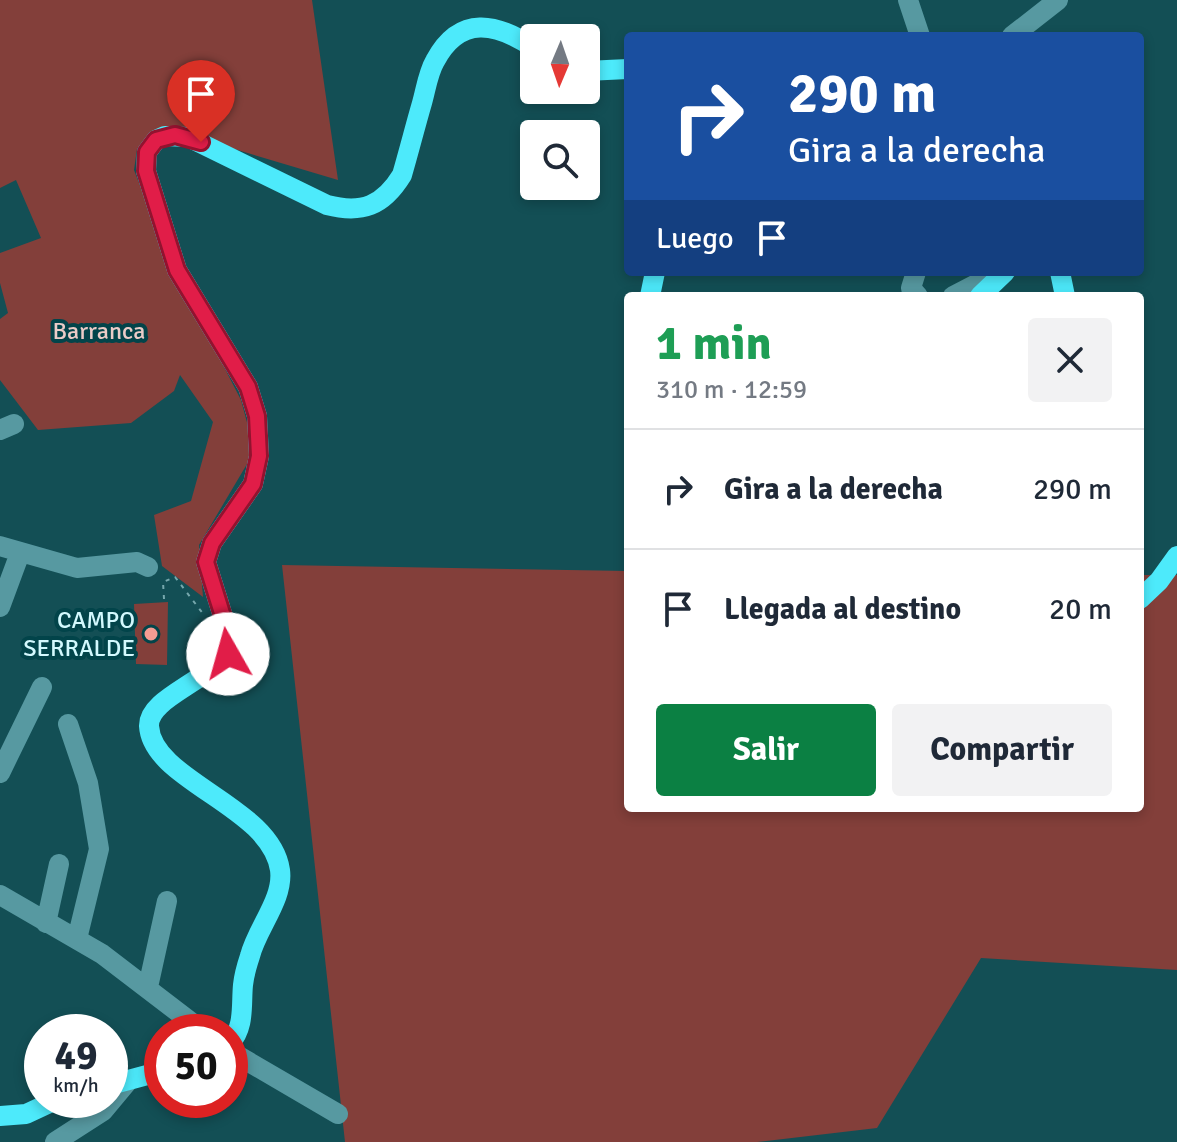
<!DOCTYPE html>
<html lang="es">
<meta charset="utf-8">
<style>
:root{--surface:#fff;--page:#f2f2f3;--text:#1f2937;--muted:#747a83;--line:#e0e1e3;--accent:#0b8043}
body{margin:0;font-family:Signika,sans-serif;background:var(--page);color:var(--text);height:100vh;display:flex;flex-direction:column;font-size:30px;white-space:nowrap}
*{box-sizing:border-box;margin:0}
p{font-size:26px;color:var(--muted)}
.icon{flex:none;width:44px;height:44px;fill:none;stroke:currentColor;stroke-width:2;stroke-linecap:round;stroke-linejoin:round}
.map{position:relative;flex:1;overflow:hidden}
.side{position:absolute;left:624px;top:292px;width:520px;height:520px;display:flex;flex-direction:column;background:var(--surface);border-radius:8px;box-shadow:0 4px 12px #0003}
.side>*{flex:none}
.top-card{position:absolute;left:624px;top:32px;width:520px;height:244px;border-radius:8px;box-shadow:0 4px 12px #0003;background:#1a4fa0;color:#fff;overflow:hidden}
.needle{width:52px;rotate:182deg}
.buttons{position:absolute;left:520px;top:24px;display:grid;gap:16px}
.buttons a{display:grid;place-items:center;width:80px;height:80px;border-radius:8px;background:var(--surface);box-shadow:0 4px 12px #0003;font-size:40px}
.speed{position:absolute;left:24px;top:1014px;display:flex;gap:16px;font-size:40px;font-weight:700;text-align:center}
.speed>*{display:grid;place-content:center;width:104px;height:104px;border-radius:50%;background:var(--surface);box-shadow:0 4px 12px #0003;line-height:1}
.speed small{font-size:20px;font-weight:400}
.speed .limit{border:12px solid #d22;background:#fff;color:#111}
.pin{position:absolute;display:grid;place-items:center;width:68px;height:68px;color:#fff;margin:-82px -34px;border-radius:50% 50% 50% 0;rotate:-45deg;box-shadow:0 0 8px #0007}
.pin .icon{rotate:45deg}
.me{position:absolute;width:88px;margin:-44px;rotate:353deg;stroke-linejoin:round;filter:drop-shadow(0 0 6px #0008)}
.turn{display:flex;align-items:center;gap:28px;height:168px;padding:0 32px;font-size:36px}
.turn .icon{width:104px;height:104px;stroke-width:2.5}
.turn b{display:block;font-size:56px;line-height:68px}
.then{display:flex;align-items:center;height:76px;padding:0 32px;background:#0003;gap:16px;font-size:30px}
.round{display:grid;place-items:center;flex:none;width:84px;height:84px;border-radius:8px;background:var(--page)}
.summary{display:flex;align-items:center;justify-content:space-between;height:136px;padding:0 32px}
h1{font-size:48px;font-weight:700;line-height:60px;color:#1e9e55}
.action{display:flex;gap:16px;margin-top:auto;padding:16px 32px}
.action a{flex:1;height:92px;border-radius:8px;background:var(--accent);color:#fff;font-size:32px;font-weight:700;line-height:92px;text-align:center}
.action a+a{background:var(--page);color:var(--text)}
ul{padding:0;list-style:none}
li{display:flex;align-items:center;gap:24px;height:120px;padding:0 32px;border-top:2px solid var(--line)}
li div{flex:1}
li b{display:block;font-size:30px}
li em{font-style:normal}
.map>svg:first-child{display:block}
.green{fill:#833f3a}
.lines{fill:none;stroke-linecap:round;stroke-linejoin:round}
.path{stroke:#77a8ad;stroke-width:2;stroke-dasharray:4 6;stroke-linecap:butt}
.minor{stroke:#5799a1;stroke-width:20}
.major{stroke:#4deafb;stroke-width:20}
.route-casing{stroke:#92132f;stroke-width:20}
.route{stroke:#e11d48;stroke-width:14}
.poi-dot{fill:#f59c93;stroke:#02444a;stroke-width:3}
.labels{text-anchor:middle;stroke-width:8;stroke-linejoin:round;paint-order:stroke}
.park-label{font-size:24px;fill:#ebccc8;stroke:#02444a}
.poi-label{font-size:24px;fill:#d3f9fe;stroke:#02444a;text-anchor:end}
</style>
<div class="map">
<svg width="1177" height="1142" viewBox="0 0 1177 1142">
<rect width="100%" height="100%" fill="#134f55"/>
<path class="green" d="M0,0H312L338,180L167,129L152,132L137,149L134,170L168,258L241,400L252,441L250,459L199,545L203,597L162,566L154,515L191,501L213,422L180,375L174,391L131,423L38,430L0,380V319L8,313L0,283V253L41,238L16,180L0,188Z
M282,565L628,571V808H1140V575H1177V970L981,958L877,1128L757,1142H345Z
M168,602L167,665L136,664L134,604Z"/>
<g class="lines">
<path class="path" d="M164,599L163,582L175,577L204,615"/>
<path class="minor" d="M908,0L920,36
M1012,36L1058,0
M916,272L911,288L918,296
M953,296L978,283L997,279
M0,430L14,424
M0,546L77,568L137,562L148,567
M0,607L20,553
M68,724L88,783L99,849L77,939
M0,773L42,687
M0,895L102,954L204,1032
M46,923L59,864
M148,987L167,901
M230,1051L338,1114
M55,1142L103,1111L128,1081"/>
<path class="major" d="M586,71L628,69
M1060,272L1065,296
M650,296L655,272
M980,296L1005,272
M1140,599L1159,581L1177,556
M230,1043C245,1027 241,1005 243,985C244,975 247,965 250,956C257,928 284,899 280,870C271,806 152,781 149,726C148,695 221,679 231,642L206,562L212,543L253,484L259,456L257,416L248,387L177,270L146,171L147,152L156,140L165,136L188,137L327,205C362,214 383,206 402,175C409,151 415,127 422,103C426,89 428,73 435,61C460,14 497,23 534,48
M110,1085L162,1071
M0,1116L26,1114L56,1100"/>
</g>
<g class="lines">
<g class="route-casing">
<path id="route" d="M201,142L175,135L156,140L147,152L146,171L177,270L248,387L257,416L259,456L253,484L212,543L206,562L231,642L228,654"/>
</g>
<use href="#route" class="route"/>
</g>
<circle class="poi-dot" cx="151" cy="634" r="8"/>
<g class="labels">
<g class="park-label">
<text x="99" y="339">Barranca</text>
</g>
<g class="poi-label">
<text x="135" y="628">CAMPO<tspan x="135" dy="28">SERRALDE</tspan></text>
</g>
</g>
</svg>
<div class="buttons">
<a><svg class="needle" viewBox="-14 -14 28 28"><path d="M0-13l5 13h-10z" fill="#e53935"/><path d="M0 13l5-13h-10z" fill="#747a83"/></svg></a>
<a><svg class="icon" aria-label="search" viewBox="0 0 24 24"><circle cx="10" cy="10" r="6"/><path d="M15 15l6 6"/></svg></a>
</div>
<div class="speed"><div>49<small>km/h</small></div><div class="limit">50</div></div>
<div class="pin" style="left:201px;top:142px;background:#d93025"><svg class="icon" aria-label="arrive" viewBox="0 0 24 24"><path d="M6 21V4h12l-3 4 3 4H6"/></svg></div>
<svg class="me" style="left:228px;top:654px" viewBox="-20 -20 40 40"><circle r="19" fill="#fff"/><path d="M0-13L10 11 0 6-10 11z" fill="#e11d48"/></svg>
<div class="top-card">
<div class="turn"><svg class="icon" aria-label="right" viewBox="0 0 24 24"><path d="M7 20v-9h11M14 6l5 5-5 5"/></svg><div><b>290 m</b>Gira a la derecha</div></div>
<div class="then">Luego<svg class="icon" aria-label="arrive" viewBox="0 0 24 24"><path d="M6 21V4h12l-3 4 3 4H6"/></svg></div>
</div>
<section class="side">
<div class="summary"><div><h1>1 min</h1><p>310 m · 12:59</p></div><a class="round"><svg class="icon" aria-label="close" viewBox="0 0 24 24"><path d="M6 6l12 12M18 6L6 18"/></svg></a></div>
<ul>
<li><svg class="icon" aria-label="right" viewBox="0 0 24 24"><path d="M7 20v-9h11M14 6l5 5-5 5"/></svg><div><b>Gira a la derecha</b></div><em>290 m</em></li>
<li><svg class="icon" aria-label="arrive" viewBox="0 0 24 24"><path d="M6 21V4h12l-3 4 3 4H6"/></svg><div><b>Llegada al destino</b></div><em>20 m</em></li>
</ul>
<div class="action"><a>Salir</a><a>Compartir</a></div>
</section>
</div>
